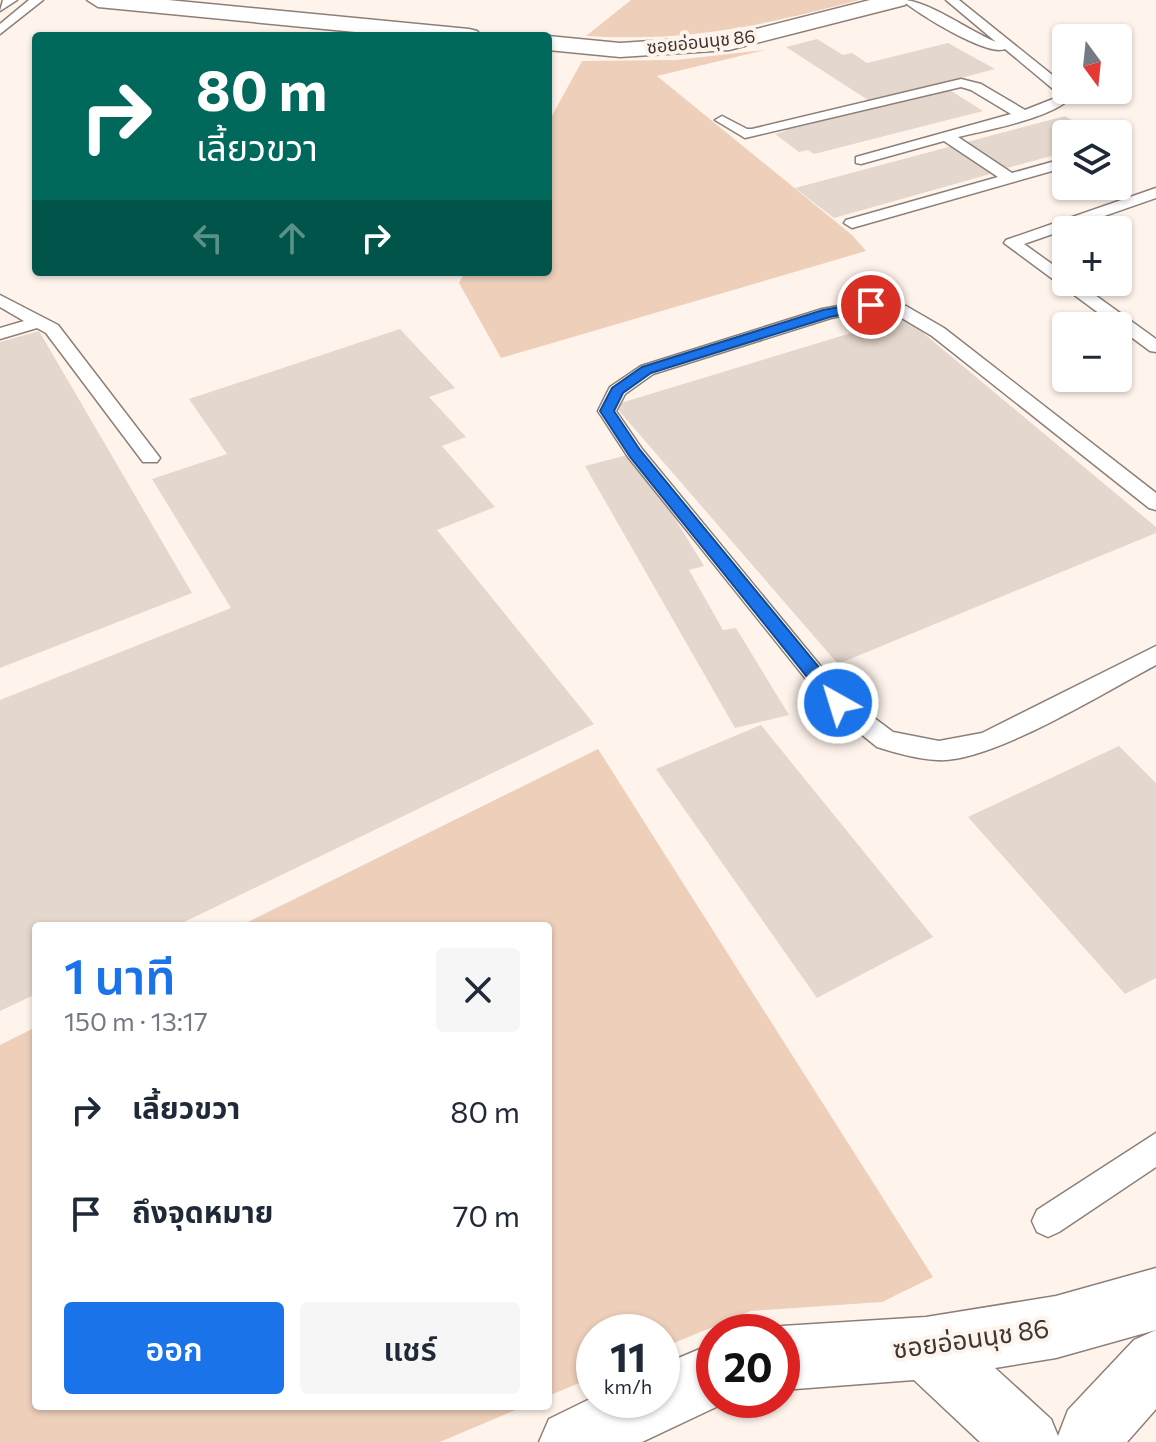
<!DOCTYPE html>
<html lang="th">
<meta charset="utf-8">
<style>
:root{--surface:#fff;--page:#f6f6f7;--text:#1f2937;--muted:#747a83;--accent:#1a73e8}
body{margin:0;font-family:Commissioner,"Noto Sans Thai",sans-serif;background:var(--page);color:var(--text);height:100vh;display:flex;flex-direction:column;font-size:30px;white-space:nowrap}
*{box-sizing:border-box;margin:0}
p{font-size:26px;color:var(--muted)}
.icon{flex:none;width:44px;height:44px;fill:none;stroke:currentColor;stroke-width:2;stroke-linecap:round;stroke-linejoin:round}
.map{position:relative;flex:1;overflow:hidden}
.details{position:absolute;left:32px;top:922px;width:520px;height:488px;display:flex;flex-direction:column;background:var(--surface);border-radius:8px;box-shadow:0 2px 6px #0004}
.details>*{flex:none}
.hud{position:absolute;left:32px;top:32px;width:520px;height:244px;border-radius:8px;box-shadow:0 2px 6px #0004;background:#00695c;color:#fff;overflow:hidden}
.needle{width:52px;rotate:165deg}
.tools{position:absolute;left:1052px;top:24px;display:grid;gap:16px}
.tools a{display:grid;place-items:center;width:80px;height:80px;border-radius:8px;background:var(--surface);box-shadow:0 2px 6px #0004;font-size:40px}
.speed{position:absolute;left:576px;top:1314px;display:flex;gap:16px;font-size:40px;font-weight:700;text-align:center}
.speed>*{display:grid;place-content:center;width:104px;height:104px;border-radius:50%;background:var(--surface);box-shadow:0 2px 6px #0004;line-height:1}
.speed small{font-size:20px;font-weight:400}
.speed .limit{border:12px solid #d22;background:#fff;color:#111}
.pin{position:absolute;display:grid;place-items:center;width:68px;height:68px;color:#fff;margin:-34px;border:4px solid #fff;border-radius:50%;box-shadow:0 2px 8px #0007}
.me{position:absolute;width:88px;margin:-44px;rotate:321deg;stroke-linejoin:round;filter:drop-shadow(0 0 6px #0008)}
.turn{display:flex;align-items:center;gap:28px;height:168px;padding:0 32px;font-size:36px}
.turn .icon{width:104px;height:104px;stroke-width:2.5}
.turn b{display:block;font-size:56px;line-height:68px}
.lanes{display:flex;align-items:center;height:76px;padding:0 32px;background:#0003;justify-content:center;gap:40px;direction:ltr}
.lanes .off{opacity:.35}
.round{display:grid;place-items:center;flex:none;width:84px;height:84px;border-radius:8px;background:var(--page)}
.headline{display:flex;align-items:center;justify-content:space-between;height:136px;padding:0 32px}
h1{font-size:48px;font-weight:600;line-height:60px;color:var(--accent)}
.action{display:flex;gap:16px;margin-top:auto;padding:16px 32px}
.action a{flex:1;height:92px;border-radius:8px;background:var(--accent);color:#fff;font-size:32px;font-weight:600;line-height:92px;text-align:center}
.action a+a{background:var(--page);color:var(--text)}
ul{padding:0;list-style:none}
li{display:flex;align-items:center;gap:24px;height:104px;padding:0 32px}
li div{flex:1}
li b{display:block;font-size:30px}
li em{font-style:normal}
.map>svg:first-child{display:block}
.green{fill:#edcfba}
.building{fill:#e4d7cd}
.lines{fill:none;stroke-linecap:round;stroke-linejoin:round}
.lane-casing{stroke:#8c7f77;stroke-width:3}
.street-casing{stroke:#8c7f77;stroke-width:3}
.lane{fill:#fff;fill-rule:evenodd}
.street{fill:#fff;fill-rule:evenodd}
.route{fill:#1a73e8;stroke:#114b97;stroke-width:2}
.labels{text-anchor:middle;stroke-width:8;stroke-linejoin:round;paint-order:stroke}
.far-street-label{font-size:18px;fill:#3d3733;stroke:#fff4ec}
.near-street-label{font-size:26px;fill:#3d3733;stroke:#fff4ec}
</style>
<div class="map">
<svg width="1156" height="1442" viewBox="0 0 1156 1442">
<rect width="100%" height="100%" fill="#fff4ec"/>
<path class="green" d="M631,0H859C760,26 690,42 586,36Z
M765,50L657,76L852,235L866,251L501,358L459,283L465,272H548V123L582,61L676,60Z
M598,749L933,1277L882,1302L751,1311L662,1348V1332H594V1377L548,1396V926H240Z
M36,1027V1406H525L440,1442H0V1045Z"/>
<path class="building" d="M817,39L843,55L852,53L867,63L948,43L995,69L871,102L786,47Z
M948,89L983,111L814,154L808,150L799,152L775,134L786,131L783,129Z
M1065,116L1095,134H1066V152L1007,168L967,142Z
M952,146L994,173L834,218L795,188Z
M904,317L1156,527V533L838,664L614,405Z
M400,329L455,388L429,397L466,437L442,446L495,507L437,530L594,724L176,926H36V994L0,1011V700L231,608L152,479L227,454L189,399Z
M39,331L192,593L0,668V342Z
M635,453L704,566L689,570L723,630L736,628L789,715L735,728L585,466Z
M761,725L933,937L817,998L656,769Z
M1119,746L1156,783V978L1125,994L968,817Z"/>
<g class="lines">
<g class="lane-casing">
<path id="lane" d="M3,0H17L0,11Z
M29,0H43L0,34V24Z
M902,0C928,0 969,31 996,42L946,0H959L1066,86V90H1071L1073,93C1065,116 982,131 958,137L1012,173L1066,158V167L852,228L844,223L846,220L998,177L944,141L861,164L856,163V157L1011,114L971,90L961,87L745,138L715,120L722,116L747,129H752L961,79L981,84L1025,110L1058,97L1059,94L1005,49C988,57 916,13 902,0Z
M1156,188V198L1024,244L1066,274V282H1077L1156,339V352L1150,351L1004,243L1006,240Z
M0,295L58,325L157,454L160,458L157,462H143L46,333L37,328L0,339V328L24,321L0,307Z
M871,300L906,306L944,328L1156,493V510L1149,508L932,336L895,314L871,310L831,318L653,374L625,394L616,411L642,449L846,697L893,732L939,741L982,733L1156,646V665C1106,691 990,764 937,760C918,759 896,753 877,747L830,709L628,457L598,411L610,387L641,366L822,309Z
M1156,1133V1167L1059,1232L1048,1237L1037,1232L1032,1221L1037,1210Z"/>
</g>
<g class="street-casing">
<path id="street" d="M87,0H168L469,29L477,31L481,36H397L98,7Z
M870,0H908L905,5L729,50L620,57L548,50V36L620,43L729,36Z
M1156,1268V1330L1056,1358L995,1368L1051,1419L1058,1436L1068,1410L1134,1340L1156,1330V1409L1127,1442H980L914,1380L782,1390V1332H769L782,1326L926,1317L1056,1296Z
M714,1343V1400H731L642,1442H539L549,1419L594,1397V1400H662V1365Z"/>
</g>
<use href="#lane" class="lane"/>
<use href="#street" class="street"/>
</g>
<path class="route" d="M871,301L875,302V308L830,317L651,373L623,393L614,411L640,450L845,699L847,703L845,708H832L630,457L600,411L612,388L642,367L823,310Z"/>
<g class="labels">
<g class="far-street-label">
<text transform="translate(701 42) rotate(-6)" y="6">ซอยอ่อนนุช 86</text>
</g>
<g class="near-street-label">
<text transform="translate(971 1339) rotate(-8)" y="9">ซอยอ่อนนุช 86</text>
</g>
</g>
</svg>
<div class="tools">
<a><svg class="needle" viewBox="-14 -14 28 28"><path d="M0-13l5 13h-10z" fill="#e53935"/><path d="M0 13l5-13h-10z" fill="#747a83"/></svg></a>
<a><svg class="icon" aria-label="layers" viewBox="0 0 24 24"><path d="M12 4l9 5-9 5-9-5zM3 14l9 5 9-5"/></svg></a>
<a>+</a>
<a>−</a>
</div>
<div class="speed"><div>11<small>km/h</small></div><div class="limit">20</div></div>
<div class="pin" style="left:871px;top:305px;background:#d93025"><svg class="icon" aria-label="arrive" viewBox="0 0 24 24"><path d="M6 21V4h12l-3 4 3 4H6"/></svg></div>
<svg class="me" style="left:838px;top:703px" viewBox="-20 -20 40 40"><circle r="17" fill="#1a73e8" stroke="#fff" stroke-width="3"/><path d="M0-11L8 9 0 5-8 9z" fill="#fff"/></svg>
<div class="hud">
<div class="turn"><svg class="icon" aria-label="right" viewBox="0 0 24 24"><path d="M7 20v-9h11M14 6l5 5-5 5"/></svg><div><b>80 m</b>เลี้ยวขวา</div></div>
<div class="lanes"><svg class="icon off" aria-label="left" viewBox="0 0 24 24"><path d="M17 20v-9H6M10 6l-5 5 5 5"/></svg><svg class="icon off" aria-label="ahead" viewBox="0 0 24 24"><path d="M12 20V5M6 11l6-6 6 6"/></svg><svg class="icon" aria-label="right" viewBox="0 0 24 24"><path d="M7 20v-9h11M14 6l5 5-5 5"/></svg></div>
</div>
<section class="details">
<div class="headline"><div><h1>1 นาที</h1><p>150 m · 13:17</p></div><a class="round"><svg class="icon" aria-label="close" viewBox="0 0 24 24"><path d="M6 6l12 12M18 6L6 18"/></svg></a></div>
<ul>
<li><svg class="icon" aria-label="right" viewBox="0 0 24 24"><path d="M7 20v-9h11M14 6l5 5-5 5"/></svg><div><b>เลี้ยวขวา</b></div><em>80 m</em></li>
<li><svg class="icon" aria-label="arrive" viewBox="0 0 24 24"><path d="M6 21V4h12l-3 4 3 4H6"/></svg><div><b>ถึงจุดหมาย</b></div><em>70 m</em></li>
</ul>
<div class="action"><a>ออก</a><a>แชร์</a></div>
</section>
</div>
